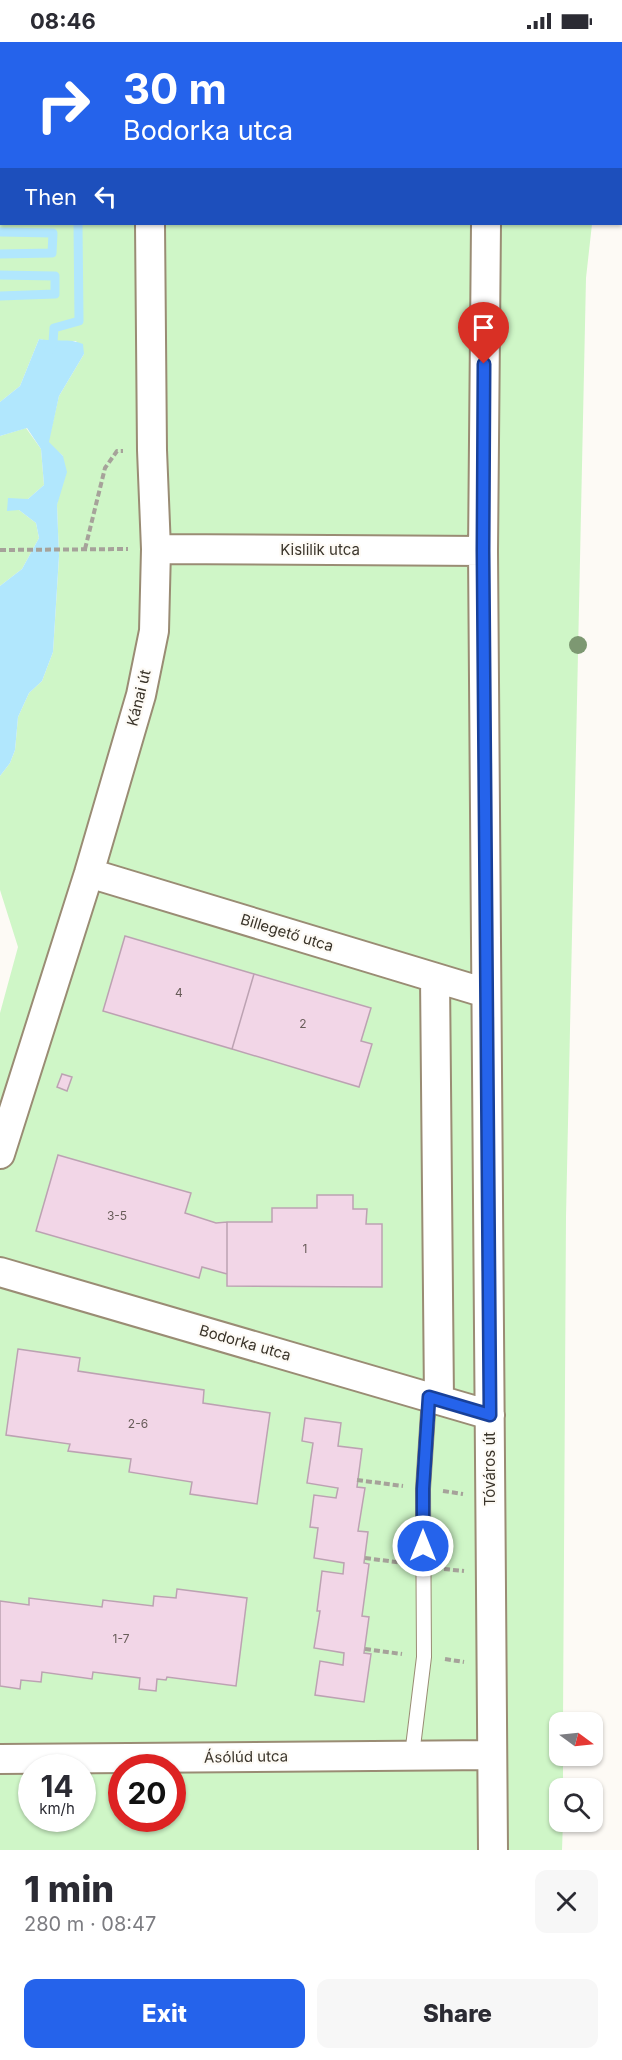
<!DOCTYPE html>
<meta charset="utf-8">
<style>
:root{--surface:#fff;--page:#f7f7f7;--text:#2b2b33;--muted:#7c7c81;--accent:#2563eb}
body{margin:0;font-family:Inter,sans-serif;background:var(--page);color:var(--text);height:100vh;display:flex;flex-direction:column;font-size:22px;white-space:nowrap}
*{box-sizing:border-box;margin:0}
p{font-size:20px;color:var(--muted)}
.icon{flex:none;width:33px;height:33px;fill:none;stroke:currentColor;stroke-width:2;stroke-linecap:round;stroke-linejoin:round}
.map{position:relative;height:1808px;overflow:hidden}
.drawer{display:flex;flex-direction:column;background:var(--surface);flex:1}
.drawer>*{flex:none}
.hud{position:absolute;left:0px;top:0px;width:622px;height:183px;box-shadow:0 2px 4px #0004;background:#2563eb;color:#fff;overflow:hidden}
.needle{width:39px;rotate:105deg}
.controls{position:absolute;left:549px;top:1670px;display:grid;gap:12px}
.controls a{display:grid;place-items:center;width:54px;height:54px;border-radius:12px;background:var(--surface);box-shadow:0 2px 4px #0004;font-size:30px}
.speed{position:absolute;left:18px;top:1712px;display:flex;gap:12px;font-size:30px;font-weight:700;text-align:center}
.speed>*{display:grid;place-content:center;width:78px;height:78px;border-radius:50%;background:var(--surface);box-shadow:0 2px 4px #0004;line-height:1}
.speed small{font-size:15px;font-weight:400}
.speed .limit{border:9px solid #d22;background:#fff;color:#111}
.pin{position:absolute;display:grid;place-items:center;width:51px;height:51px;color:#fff;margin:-62px -26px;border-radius:50% 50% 50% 0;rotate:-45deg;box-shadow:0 0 6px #0007}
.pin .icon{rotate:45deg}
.me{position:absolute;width:66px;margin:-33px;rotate:0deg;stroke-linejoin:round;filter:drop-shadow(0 0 4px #0008)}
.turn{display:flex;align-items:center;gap:21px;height:126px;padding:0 24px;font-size:27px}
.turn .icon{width:78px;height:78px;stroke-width:2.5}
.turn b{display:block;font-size:42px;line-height:51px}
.then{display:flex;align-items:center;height:57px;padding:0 24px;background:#0003;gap:12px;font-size:22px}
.round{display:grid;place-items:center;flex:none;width:63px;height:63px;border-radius:12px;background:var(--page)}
.headline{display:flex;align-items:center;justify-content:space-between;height:102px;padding:0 24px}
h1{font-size:36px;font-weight:800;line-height:45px}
.cta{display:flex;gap:12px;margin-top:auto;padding:12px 24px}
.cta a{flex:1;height:69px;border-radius:12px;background:var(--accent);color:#fff;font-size:24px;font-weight:800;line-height:69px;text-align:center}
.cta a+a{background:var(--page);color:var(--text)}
.status{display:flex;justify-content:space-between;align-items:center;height:42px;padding:0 30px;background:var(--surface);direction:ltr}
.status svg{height:16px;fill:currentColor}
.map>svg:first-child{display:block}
.green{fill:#cff6c7;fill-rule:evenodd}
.water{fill:#b1e7fd}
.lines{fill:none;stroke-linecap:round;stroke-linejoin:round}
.stream{stroke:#b1e7fd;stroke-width:9}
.building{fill:#f2d6e7;stroke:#bca2b2;stroke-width:1.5}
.service-casing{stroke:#9a8c74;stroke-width:16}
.minor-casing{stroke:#9a8c74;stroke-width:32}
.path{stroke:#a6a29a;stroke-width:4;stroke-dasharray:6 3;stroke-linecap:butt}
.service{stroke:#fff;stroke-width:14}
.minor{stroke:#fff;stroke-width:28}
.tree{fill:#7d9872}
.route-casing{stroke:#184099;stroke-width:15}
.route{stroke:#2563eb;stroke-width:10}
.labels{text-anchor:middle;stroke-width:4.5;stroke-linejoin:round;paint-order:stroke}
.number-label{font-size:12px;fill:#685c59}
.street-label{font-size:15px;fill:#3a342a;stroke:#fdfaf5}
</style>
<div class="status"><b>08:46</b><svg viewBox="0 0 49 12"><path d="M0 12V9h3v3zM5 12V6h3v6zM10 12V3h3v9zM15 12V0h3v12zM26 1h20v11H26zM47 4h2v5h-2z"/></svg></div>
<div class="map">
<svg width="622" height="1808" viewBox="0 0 622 1808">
<rect width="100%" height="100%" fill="#fdfaf5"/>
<path class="green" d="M0,0H613L2,2V182H592L586,236L566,1175L563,1680H560V1713H563V1746H560V1779H563L562,1808H0V971L18,905L0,848V734L10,721L15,708L18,675L29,651L42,639L53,610L59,515L57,463L63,414L48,401L59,354L84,312L76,299L53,300L39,297L20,344L0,360ZM32,1725H82V1776H32ZM122,1725H172V1776H122Z
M26,386L41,407L44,443L28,457L19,468L36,481L39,496L22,527L0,544V394Z"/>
<path class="water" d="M39,297C53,300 70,296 83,302L84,312L59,354L49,400L63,414L67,430L57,463L59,514L53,610L42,639L29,651L18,675L15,708L10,721L0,734V544L22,527L39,496L36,481L19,468L7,469L8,456L28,457L44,443L41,407L27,386L0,394V360L20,344Z"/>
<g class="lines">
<path class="stream" d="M37,0V2
M0,9H2
M0,29L2,28
M0,55H2
M0,77H2
M0,100H2
M0,123H2
M0,144H2
M0,166H2
M0,190L53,191L52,211L0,212
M0,233L55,234V252L0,254
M49,309L53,300L54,286L79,279L78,182"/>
</g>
<path class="building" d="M125,894L254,932L232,1007L103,969Z
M254,932L371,966L361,999L372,1002L359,1045L232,1007Z
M62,1032L72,1035L67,1049L57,1045Z
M58,1113L191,1151L185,1171L216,1181L227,1180V1232L202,1225L199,1236L36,1189Z
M317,1153H353V1167H367L366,1182H382V1245L227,1244V1180H272V1166H317Z
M18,1307L80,1316L78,1329L204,1348L203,1361L270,1371L257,1462L190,1452L192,1440L129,1430L131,1417L68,1409L70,1402L6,1393Z
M305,1376L341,1381L338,1404L362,1407L357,1445L365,1446L358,1489L368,1490L364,1521L369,1522L362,1574L369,1575L364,1611L371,1612L364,1660L315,1653L320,1619L343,1623L344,1611L314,1606L320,1569H317L322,1529L343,1532L344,1521L314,1516L318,1486L310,1485L314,1453L336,1456L338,1446L307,1441L313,1401L302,1399Z
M177,1547L247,1556L236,1644L167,1635L166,1638L157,1637L156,1649L139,1647L140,1636L93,1630L92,1637L42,1630L41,1640L21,1638L20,1647L0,1644V1559L29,1563V1556L102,1565L103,1558L153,1564L154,1554L176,1556Z"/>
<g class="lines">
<g class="service-casing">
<path id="service" d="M412,1713L424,1615L423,1447L429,1355"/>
</g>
<g class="minor-casing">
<path id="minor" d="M101,0L102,2
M153,2V0
M487,2V0
M486,182L483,509L493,1808
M156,507L483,509
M89,831L486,951
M435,936L439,1358
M0,1112L89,831L141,653L154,589L156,507L152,408L150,182
M0,1230L490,1373
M0,1717L492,1713"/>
</g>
<path class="path" d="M85,507L105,426L117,409H123
M0,508L128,507
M357,1438L403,1444
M443,1449L463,1452
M365,1516L404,1521
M444,1527L464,1529
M365,1607L402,1612
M445,1617L464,1620"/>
<use href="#service" class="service"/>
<use href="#minor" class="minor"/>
</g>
<circle class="tree" cx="578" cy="603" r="9"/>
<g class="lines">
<g class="route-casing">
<path id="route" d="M423,1504V1447L429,1355L490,1373L483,509L484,322"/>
</g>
<use href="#route" class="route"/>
</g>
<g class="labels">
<g class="number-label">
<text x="179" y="955">4</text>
<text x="303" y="986">2</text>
<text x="117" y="1178">3-5</text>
<text x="305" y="1211">1</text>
<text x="138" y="1386">2-6</text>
<text x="121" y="1601">1-7</text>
</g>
<g class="street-label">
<text x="320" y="513">Kislilik utca</text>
<text transform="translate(139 656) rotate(-76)" y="5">Kánai út</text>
<text transform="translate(287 891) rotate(17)" y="5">Billegető utca</text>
<text transform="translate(245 1301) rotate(16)" y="5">Bodorka utca</text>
<text transform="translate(490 1427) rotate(-90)" y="5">Tóváros út</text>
<text transform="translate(246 1715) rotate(-1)" y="5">Ásólúd utca</text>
</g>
</g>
</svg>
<div class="controls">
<a><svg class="needle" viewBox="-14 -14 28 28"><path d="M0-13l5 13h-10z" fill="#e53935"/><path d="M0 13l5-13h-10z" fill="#7c7c81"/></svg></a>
<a><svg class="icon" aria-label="search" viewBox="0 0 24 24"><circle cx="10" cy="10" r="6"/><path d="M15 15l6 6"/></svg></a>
</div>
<div class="speed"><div>14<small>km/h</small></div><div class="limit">20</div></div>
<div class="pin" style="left:484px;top:322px;background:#d93025"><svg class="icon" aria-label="arrive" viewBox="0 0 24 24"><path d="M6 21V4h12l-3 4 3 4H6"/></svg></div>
<svg class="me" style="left:423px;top:1504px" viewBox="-20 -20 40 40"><circle r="17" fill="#2563eb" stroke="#fff" stroke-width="3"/><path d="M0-11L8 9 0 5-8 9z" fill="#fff"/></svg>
<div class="hud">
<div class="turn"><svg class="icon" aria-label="right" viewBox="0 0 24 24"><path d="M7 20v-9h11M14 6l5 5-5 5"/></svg><div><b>30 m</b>Bodorka utca</div></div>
<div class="then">Then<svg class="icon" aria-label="left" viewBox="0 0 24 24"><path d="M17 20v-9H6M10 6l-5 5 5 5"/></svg></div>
</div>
</div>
<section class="drawer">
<div class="headline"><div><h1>1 min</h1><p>280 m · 08:47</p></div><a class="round"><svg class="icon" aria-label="close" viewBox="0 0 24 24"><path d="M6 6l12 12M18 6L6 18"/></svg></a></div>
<div class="cta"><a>Exit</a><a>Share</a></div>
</section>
